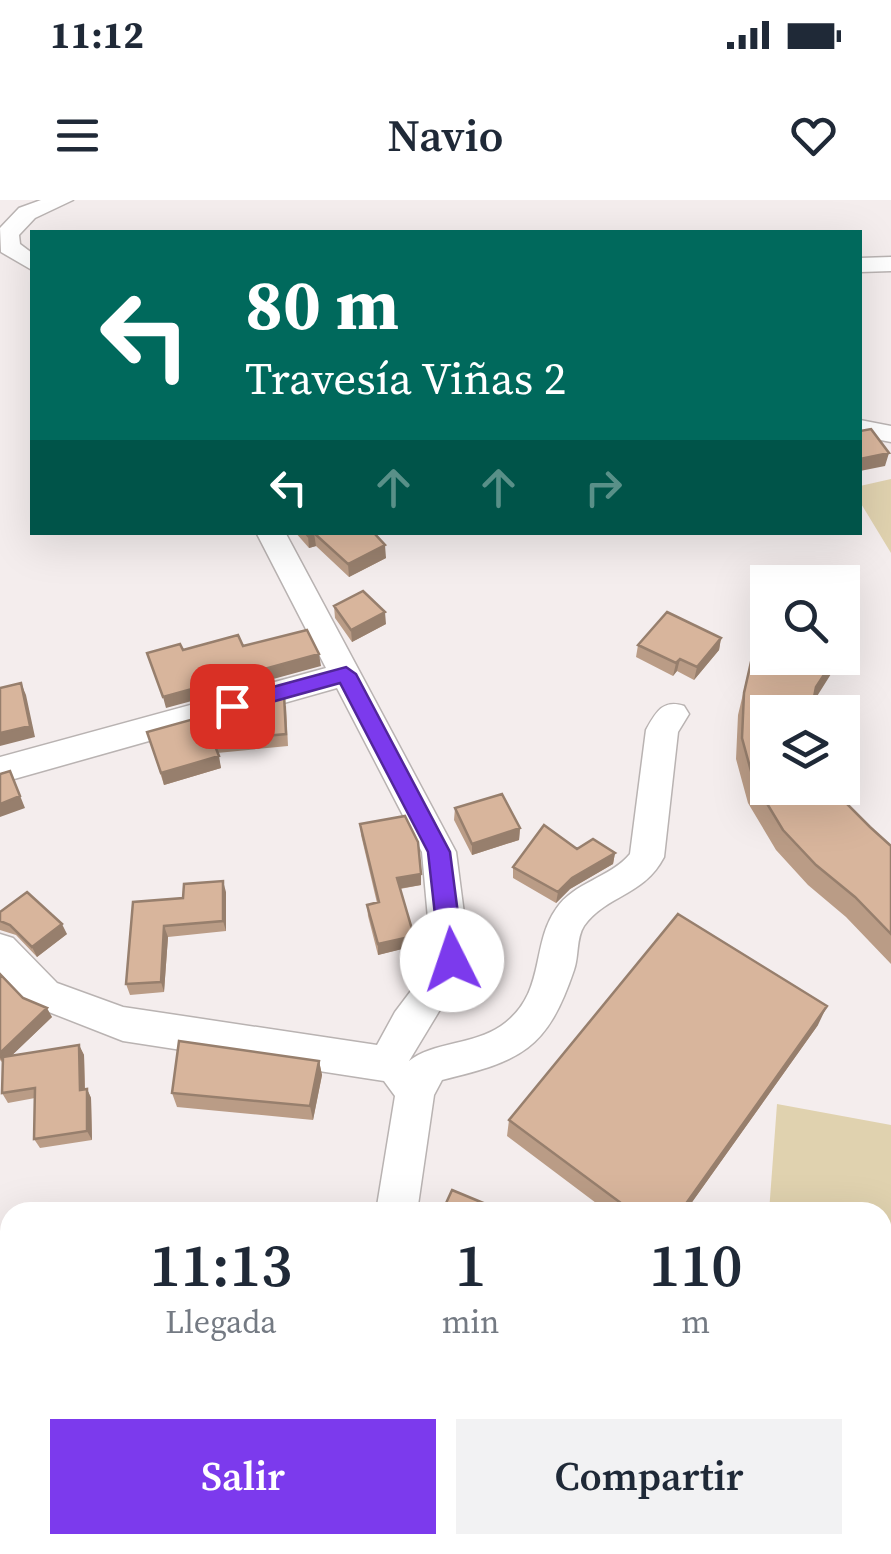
<!DOCTYPE html>
<html lang="es">
<meta charset="utf-8">
<style>
:root{--surface:#fff;--page:#f2f2f3;--text:#1f2937;--muted:#747a83;--accent:#7c3aed}
body{margin:0;font-family:"Source Serif 4",serif;background:var(--page);color:var(--text);height:100vh;display:flex;flex-direction:column;font-size:38px;white-space:nowrap}
*{box-sizing:border-box;margin:0}
p{font-size:32px;color:var(--muted)}
.icon{flex:none;width:55px;height:55px;fill:none;stroke:currentColor;stroke-width:2;stroke-linecap:round;stroke-linejoin:round}
.map{position:relative;flex:1;overflow:hidden}
.panel{position:absolute;left:0px;top:1002px;width:892px;height:352px;display:flex;flex-direction:column;background:var(--surface);border-radius:30px 30px 0 0;box-shadow:0 10px 40px #0002}
.panel>*{flex:none}
.hud{position:absolute;left:30px;top:30px;width:832px;height:305px;border-radius:0px;box-shadow:0 10px 40px #0002;background:#00695c;color:#fff;overflow:hidden}
.buttons{position:absolute;left:750px;top:365px;display:grid;gap:20px}
.buttons a{display:grid;place-items:center;width:110px;height:110px;border-radius:0px;background:var(--surface);box-shadow:0 10px 40px #0002;font-size:50px}
.pin{position:absolute;display:grid;place-items:center;width:85px;height:85px;color:#fff;margin:-42px;border-radius:20px;box-shadow:0 5px 15px #0006}
.me{position:absolute;width:110px;margin:-55px;rotate:356deg;stroke-linejoin:round;filter:drop-shadow(0 0 8px #0008)}
.turn{display:flex;align-items:center;gap:35px;height:210px;padding:0 50px;font-size:45px}
.turn .icon{width:130px;height:130px;stroke-width:2.5}
.turn b{display:block;font-size:70px;line-height:85px}
.lanes{display:flex;align-items:center;height:95px;padding:0 50px;background:#0003;justify-content:center;gap:50px;direction:ltr}
.lanes .off{opacity:.35}
.eta{display:flex;justify-content:space-evenly;align-items:center;height:170px;text-align:center}
.eta b{font-size:60px;font-weight:600;line-height:70px}
.action{display:flex;gap:20px;margin-top:auto;padding:20px 50px}
.action a{flex:1;height:115px;border-radius:0px;background:var(--accent);color:#fff;font-size:40px;font-weight:600;line-height:115px;text-align:center}
.action a+a{background:var(--page);color:var(--text)}
.status{display:flex;justify-content:space-between;align-items:center;height:70px;padding:0 50px;background:var(--surface);direction:ltr}
.status svg{height:28px;fill:currentColor}
header{display:flex;justify-content:space-between;align-items:center;height:130px;padding:0 50px;background:var(--surface);font-size:45px;font-weight:600}
.map>svg:first-child{display:block}
.green{fill:#e0d2af}
.lines{fill:none;stroke-linecap:round;stroke-linejoin:round}
.minor-casing{stroke:#b9b3b2;stroke-width:3}
.minor{fill:#fff;fill-rule:evenodd}
.wall{fill:#ba9c86}
.shaded-wall{fill:#977f6d}
.building{fill:#d8b59c;stroke:#977f6d;stroke-width:2.5}
.route{fill:#7c3aed;stroke:#51269a;stroke-width:2.5}
</style>
<div class="status"><b>11:12</b><svg viewBox="0 0 49 12"><path d="M0 12V9h3v3zM5 12V6h3v6zM10 12V3h3v9zM15 12V0h3v12zM26 1h20v11H26zM47 4h2v5h-2z"/></svg></div>
<header><svg class="icon" aria-label="menu" viewBox="0 0 24 24"><path d="M4 6h16M4 12h16M4 18h16"/></svg>Navio<svg class="icon" aria-label="heart" viewBox="0 0 24 24"><path d="M12 20l-8-8c-3-5 5-10 8-4 3-6 11-1 8 4z"/></svg></header>
<div class="map">
<svg width="891" height="1354" viewBox="0 0 891 1354">
<rect width="100%" height="100%" fill="#f4eded"/>
<path class="green" d="M891,279V353L860,302V286Z
M777,904L891,925V1163L883,1162L882,1012H769Z"/>
<g class="lines">
<g class="minor-casing">
<path id="minor" d="M41,0H73L35,18L19,35L20,44L32,53V70L1,52L0,28L19,8Z
M891,57V71L860,72V58Z
M860,220L891,226V242L860,236Z
M256,332H285L456,652L470,760L409,861C433,842 473,845 501,826C547,794 530,746 556,709C574,682 610,678 630,654L646,530C656,512 663,499 684,506L689,514L678,532L664,657C644,696 606,695 584,726C576,738 579,756 574,770C547,850 521,861 442,880L434,895L417,1012H376L395,896L384,881L123,841L31,805L0,773V734L13,738L57,783L123,807L377,845L395,812L432,763L422,652L337,488L0,583V557L326,468Z
M380,1345H428V1354H380Z"/>
</g>
<use href="#minor" class="minor"/>
</g>
<path class="wall" d="M295,332H373L386,358L349,377L316,346L309,348Z
M334,406L386,424L352,442L335,418Z
M760,422L831,474L768,512L842,599L870,627L891,646V764L846,717L808,685L776,650L748,603L736,559L738,515Z
M721,438L719,450L694,480L677,471L673,476L636,457L638,445Z
M286,506L288,546L217,553L221,568L164,585L147,532Z
M455,608L520,628L519,640L472,655L454,620Z
M360,624L421,685L400,689L414,736V746L378,755L368,716L367,705L377,703L361,635Z
M577,649L615,653L613,664L570,689L556,703L513,678V667Z
M226,692V731L168,737L164,792L130,795L126,784L183,698Z
M0,712L67,734L37,757L16,735L0,730Z
M0,774L23,798L52,817L12,855L79,845L84,855L85,889H87L91,898L92,940L40,948L34,939L35,898L8,903L2,893L3,863L0,860Z
M818,825L685,1012H608L507,936L509,920Z
M319,861L322,875L313,920L177,907L172,893Z"/>
<path class="shaded-wall" d="M889,253L885,266L860,271V259Z
M314,333L316,346L309,348L308,336Z
M385,345L386,358L349,377L348,364Z
M385,412L386,424L352,442L351,430Z
M721,438L719,450L694,480L697,467Z
M319,454L321,466L166,508L163,497Z
M835,458H836L831,474L809,509L816,487Z
M680,459L677,471L673,476L676,463Z
M21,483L26,495L35,537L0,546V533Z
M219,556L221,568L164,585L161,573Z
M15,583L25,608L0,617V604Z
M520,628L519,640L472,655V644Z
M615,653L613,664L570,689L556,703L558,692L572,678Z
M421,674V685L397,689V678Z
M223,681L226,692V731L223,721Z
M62,724L67,734L37,757L32,747Z
M164,726L168,737L164,792L161,782Z
M414,736V746L378,755V744Z
M827,806L818,825L685,1012H680Z
M47,808L52,817L4,863L0,858V853Z
M79,845L84,855L85,899L80,890Z
M319,861L322,875L313,920L310,906Z
M87,889L91,898L92,940L87,931Z
M359,1345H366V1347L359,1354H350Z"/>
<path class="building" d="M871,229L889,253L860,259V231Z
M305,332H373L385,345L348,364L314,333L308,336Z
M363,391L385,412L351,430L334,406Z
M667,412L721,438L697,467L680,459L676,463L638,445Z
M760,422L768,424V458H835L816,487L811,512H768V588H834L842,599L870,627L891,646V734L855,697L816,665L783,630L754,582L742,538L744,493Z
M307,430L319,454L163,497L147,453L180,444L183,450L238,435L243,446Z
M21,483L30,526L0,533V488Z
M284,494L286,534L213,541L219,556L161,573L147,532Z
M10,571L20,596L0,604V574Z
M502,594L520,628L472,644L455,608Z
M405,616L418,642L421,674L397,678L414,736L378,744L367,705L379,702L360,624Z
M544,625L577,649L593,639L615,653L572,678L558,692L513,667Z
M223,681V721L164,726L161,782L126,784L133,702L183,698L184,684Z
M27,692L62,724L32,747L10,725L0,721V712Z
M678,714L827,806L680,1012H633L509,920Z
M0,774L23,798L47,808L0,853Z
M179,841L319,861L310,906L172,893Z
M79,845L80,890L87,889V931L34,939L35,888L2,893L3,857Z
M452,990L505,1012H442Z
M372,1004V1012H289V1008Z
M222,1345H359L350,1354H222Z"/>
<path class="route" d="M346,467L356,474L450,652L464,760L461,767H444L440,760L428,652L340,483L232,513L222,506L225,500Z"/>
</svg>
<div class="buttons">
<a><svg class="icon" aria-label="search" viewBox="0 0 24 24"><circle cx="10" cy="10" r="6"/><path d="M15 15l6 6"/></svg></a>
<a><svg class="icon" aria-label="layers" viewBox="0 0 24 24"><path d="M12 4l9 5-9 5-9-5zM3 14l9 5 9-5"/></svg></a>
</div>
<div class="pin" style="left:232px;top:506px;background:#d93025"><svg class="icon" aria-label="arrive" viewBox="0 0 24 24"><path d="M6 21V4h12l-3 4 3 4H6"/></svg></div>
<svg class="me" style="left:452px;top:760px" viewBox="-20 -20 40 40"><circle r="19" fill="#fff"/><path d="M0-13L10 11 0 6-10 11z" fill="#7c3aed"/></svg>
<div class="hud">
<div class="turn"><svg class="icon" aria-label="left" viewBox="0 0 24 24"><path d="M17 20v-9H6M10 6l-5 5 5 5"/></svg><div><b>80 m</b>Travesía Viñas 2</div></div>
<div class="lanes"><svg class="icon" aria-label="left" viewBox="0 0 24 24"><path d="M17 20v-9H6M10 6l-5 5 5 5"/></svg><svg class="icon off" aria-label="ahead" viewBox="0 0 24 24"><path d="M12 20V5M6 11l6-6 6 6"/></svg><svg class="icon off" aria-label="ahead" viewBox="0 0 24 24"><path d="M12 20V5M6 11l6-6 6 6"/></svg><svg class="icon off" aria-label="right" viewBox="0 0 24 24"><path d="M7 20v-9h11M14 6l5 5-5 5"/></svg></div>
</div>
<section class="panel">
<div class="eta">
<div><b>11:13</b><p>Llegada</p></div>
<div><b>1</b><p>min</p></div>
<div><b>110</b><p>m</p></div>
</div>
<div class="action"><a>Salir</a><a>Compartir</a></div>
</section>
</div>
